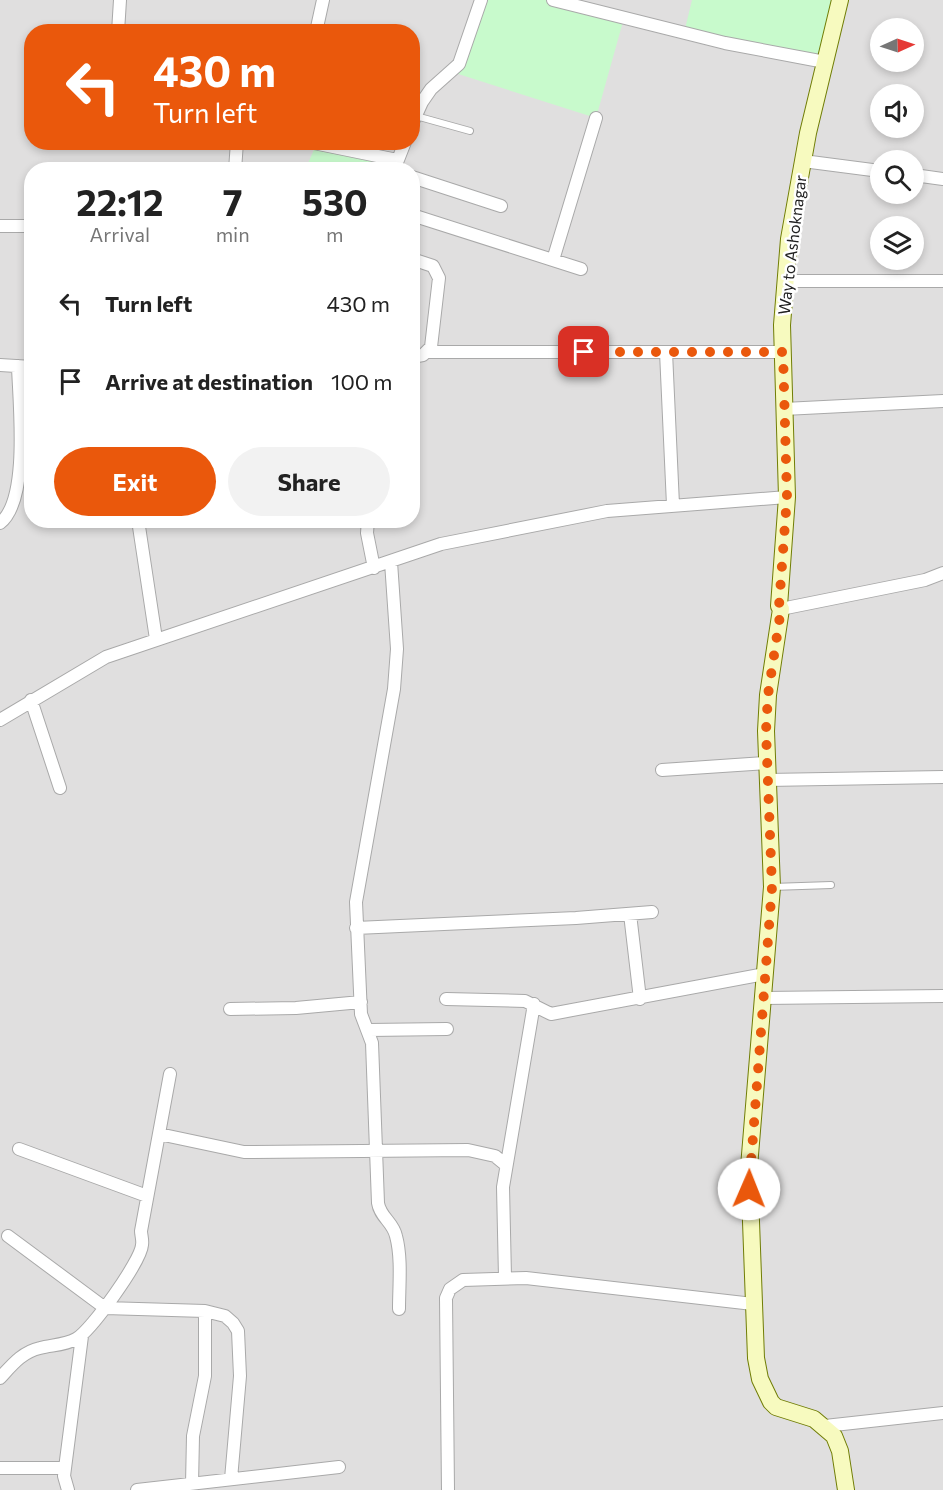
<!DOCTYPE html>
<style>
:root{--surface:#fff;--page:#f2f2f2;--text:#222;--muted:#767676;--accent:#ea580c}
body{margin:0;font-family:Commissioner,sans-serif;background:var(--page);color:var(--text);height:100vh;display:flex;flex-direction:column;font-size:22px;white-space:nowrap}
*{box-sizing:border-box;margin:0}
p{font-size:20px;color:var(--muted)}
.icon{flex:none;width:33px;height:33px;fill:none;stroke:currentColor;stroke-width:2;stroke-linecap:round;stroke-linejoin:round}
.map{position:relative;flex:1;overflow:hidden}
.drawer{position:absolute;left:24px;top:162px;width:396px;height:366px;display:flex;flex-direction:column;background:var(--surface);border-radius:24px;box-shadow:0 3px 9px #0003}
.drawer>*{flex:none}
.banner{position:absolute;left:24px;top:24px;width:396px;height:126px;border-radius:24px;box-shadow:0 3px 9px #0003;background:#ea580c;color:#fff;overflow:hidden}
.needle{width:39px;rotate:87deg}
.tools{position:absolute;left:870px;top:18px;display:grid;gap:12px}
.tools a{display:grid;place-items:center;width:54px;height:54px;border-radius:50%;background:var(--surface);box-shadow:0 3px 9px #0003;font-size:30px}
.pin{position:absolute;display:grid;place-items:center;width:51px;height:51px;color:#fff;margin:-26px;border-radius:12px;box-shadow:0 3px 9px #0006}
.me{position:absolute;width:66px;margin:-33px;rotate:1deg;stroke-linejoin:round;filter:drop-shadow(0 0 4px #0008)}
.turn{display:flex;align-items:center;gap:21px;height:126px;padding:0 30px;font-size:27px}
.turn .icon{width:78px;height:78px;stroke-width:2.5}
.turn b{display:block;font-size:42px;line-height:51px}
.eta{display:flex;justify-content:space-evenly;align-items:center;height:102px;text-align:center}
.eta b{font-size:36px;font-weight:700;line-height:42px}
.primary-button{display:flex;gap:12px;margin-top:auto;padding:12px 30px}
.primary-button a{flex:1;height:69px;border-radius:36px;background:var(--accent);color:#fff;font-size:24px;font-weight:700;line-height:69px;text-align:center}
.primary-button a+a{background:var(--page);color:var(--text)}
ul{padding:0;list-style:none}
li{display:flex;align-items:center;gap:18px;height:78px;padding:0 30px}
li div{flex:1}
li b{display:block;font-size:22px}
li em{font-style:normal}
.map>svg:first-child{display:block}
.residential{fill:#e0dfdf;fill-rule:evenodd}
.park{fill:#c8facc}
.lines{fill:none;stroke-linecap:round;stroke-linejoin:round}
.lane-casing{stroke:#a9a9a9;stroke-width:8}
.street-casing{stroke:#a9a9a9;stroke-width:14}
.secondary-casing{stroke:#707d05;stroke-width:18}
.lane{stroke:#fff;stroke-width:6}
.street{stroke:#fff;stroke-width:12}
.secondary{stroke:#f7fabf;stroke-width:16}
.route{stroke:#ea580c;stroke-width:10;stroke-dasharray:0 18}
.labels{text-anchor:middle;stroke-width:5;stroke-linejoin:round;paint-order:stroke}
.street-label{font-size:16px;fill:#222;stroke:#fff}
</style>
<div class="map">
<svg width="943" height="1490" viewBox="0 0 943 1490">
<rect width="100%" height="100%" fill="#f2efe9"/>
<path class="residential" d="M0,0H943V1490H0ZM880,28H914V62H880ZM32,32H412V142H32ZM880,94H914V128H880ZM880,160H914V194H880ZM32,170H412V520H32ZM880,226H914V260H880Z"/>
<path class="park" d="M481,0H553L624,18L596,118L452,72Z
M692,0H840L825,62L684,33Z
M316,145L397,160L394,169L305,170Z"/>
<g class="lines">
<g class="lane-casing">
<path id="lane" d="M416,116L470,131
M772,887L831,885"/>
</g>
<g class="street-casing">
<path id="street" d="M553,0L725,43L825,62
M118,32L120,0
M316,32L323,0
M412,124L422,102L431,89L459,64L481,0
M309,142L397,160
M803,161L880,171
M235,170L237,142
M394,170L405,142
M914,175L943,179
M412,177L501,206
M412,215L581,269
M0,226H32
M412,259L433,266L439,278L431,347L423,355L412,357
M553,260L596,118
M785,281H943
M428,352H783
M666,352L673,505
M0,365L32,367
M784,409L943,401
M138,520L156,639
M368,520L367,533L374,568
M0,523C30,500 19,402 18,366
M391,562L397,649L394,689L356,902L361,1014L372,1043L378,1203C380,1217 393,1222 396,1236C402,1258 399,1286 399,1309
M781,609L925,580L943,573
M31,700L60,788
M0,720L106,657L441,544L607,511L787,497
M662,770L766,763
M767,780L943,777
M630,914L640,999
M356,928L576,918L652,912
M763,998L943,996
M446,999L525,1001L551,1014L765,974
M230,1009L296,1008L361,1002
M369,1030L447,1029
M159,1134L244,1152L468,1150L495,1156L506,1165
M19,1149L147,1196
M8,1236L105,1308L205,1311L225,1316L233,1323L238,1331L240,1376L231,1479
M505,1277L503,1187L534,1004
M0,1378C12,1365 22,1352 40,1348C52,1345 65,1345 76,1339C91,1331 141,1261 142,1245C143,1240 141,1235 141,1231L170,1074
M825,1426L943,1413
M0,1468H65
M192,1484L193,1436L205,1376V1311
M68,1490L64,1476L82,1336
M137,1490L339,1467
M448,1490L446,1298L450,1289L463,1280L526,1278L753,1304"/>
</g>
<g class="secondary-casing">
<path id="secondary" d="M840,0L808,133L789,239L782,325L787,497L779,606L781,609L768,695L766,731L772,887L749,1167L756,1358L760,1379L771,1402L776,1407L814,1419L834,1436L840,1451L846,1490"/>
</g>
<use href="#lane" class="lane"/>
<use href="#street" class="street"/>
<use href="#secondary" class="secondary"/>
</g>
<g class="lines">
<path class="route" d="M584,352H783L787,497L779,606L781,609L768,695L766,731L772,887L749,1189"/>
</g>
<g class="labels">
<g class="street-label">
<text transform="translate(792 245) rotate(-83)" y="6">Way to Ashoknagar</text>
</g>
</g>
</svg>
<div class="tools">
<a><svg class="needle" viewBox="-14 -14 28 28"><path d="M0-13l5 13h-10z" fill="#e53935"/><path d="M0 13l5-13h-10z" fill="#767676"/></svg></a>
<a><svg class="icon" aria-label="sound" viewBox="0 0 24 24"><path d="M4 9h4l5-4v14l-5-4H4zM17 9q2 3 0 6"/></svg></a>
<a><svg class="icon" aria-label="search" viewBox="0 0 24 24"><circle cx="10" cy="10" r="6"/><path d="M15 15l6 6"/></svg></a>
<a><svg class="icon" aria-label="layers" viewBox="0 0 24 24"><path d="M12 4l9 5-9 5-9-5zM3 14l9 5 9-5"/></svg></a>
</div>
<div class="pin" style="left:584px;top:352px;background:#d93025"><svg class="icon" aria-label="arrive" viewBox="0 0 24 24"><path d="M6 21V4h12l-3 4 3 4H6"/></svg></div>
<svg class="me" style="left:749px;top:1189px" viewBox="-20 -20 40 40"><circle r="19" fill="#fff"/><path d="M0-13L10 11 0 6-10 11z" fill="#ea580c"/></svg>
<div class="banner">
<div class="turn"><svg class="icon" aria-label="left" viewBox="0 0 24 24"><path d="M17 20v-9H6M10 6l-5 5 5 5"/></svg><div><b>430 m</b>Turn left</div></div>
</div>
<section class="drawer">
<div class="eta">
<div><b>22:12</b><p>Arrival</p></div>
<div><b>7</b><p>min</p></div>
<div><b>530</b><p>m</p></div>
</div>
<ul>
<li><svg class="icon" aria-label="left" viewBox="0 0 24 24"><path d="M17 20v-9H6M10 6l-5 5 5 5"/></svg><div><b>Turn left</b></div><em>430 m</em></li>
<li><svg class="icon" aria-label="arrive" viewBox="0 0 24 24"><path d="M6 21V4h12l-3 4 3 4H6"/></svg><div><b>Arrive at destination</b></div><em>100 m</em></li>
</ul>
<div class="primary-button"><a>Exit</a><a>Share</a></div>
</section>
</div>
